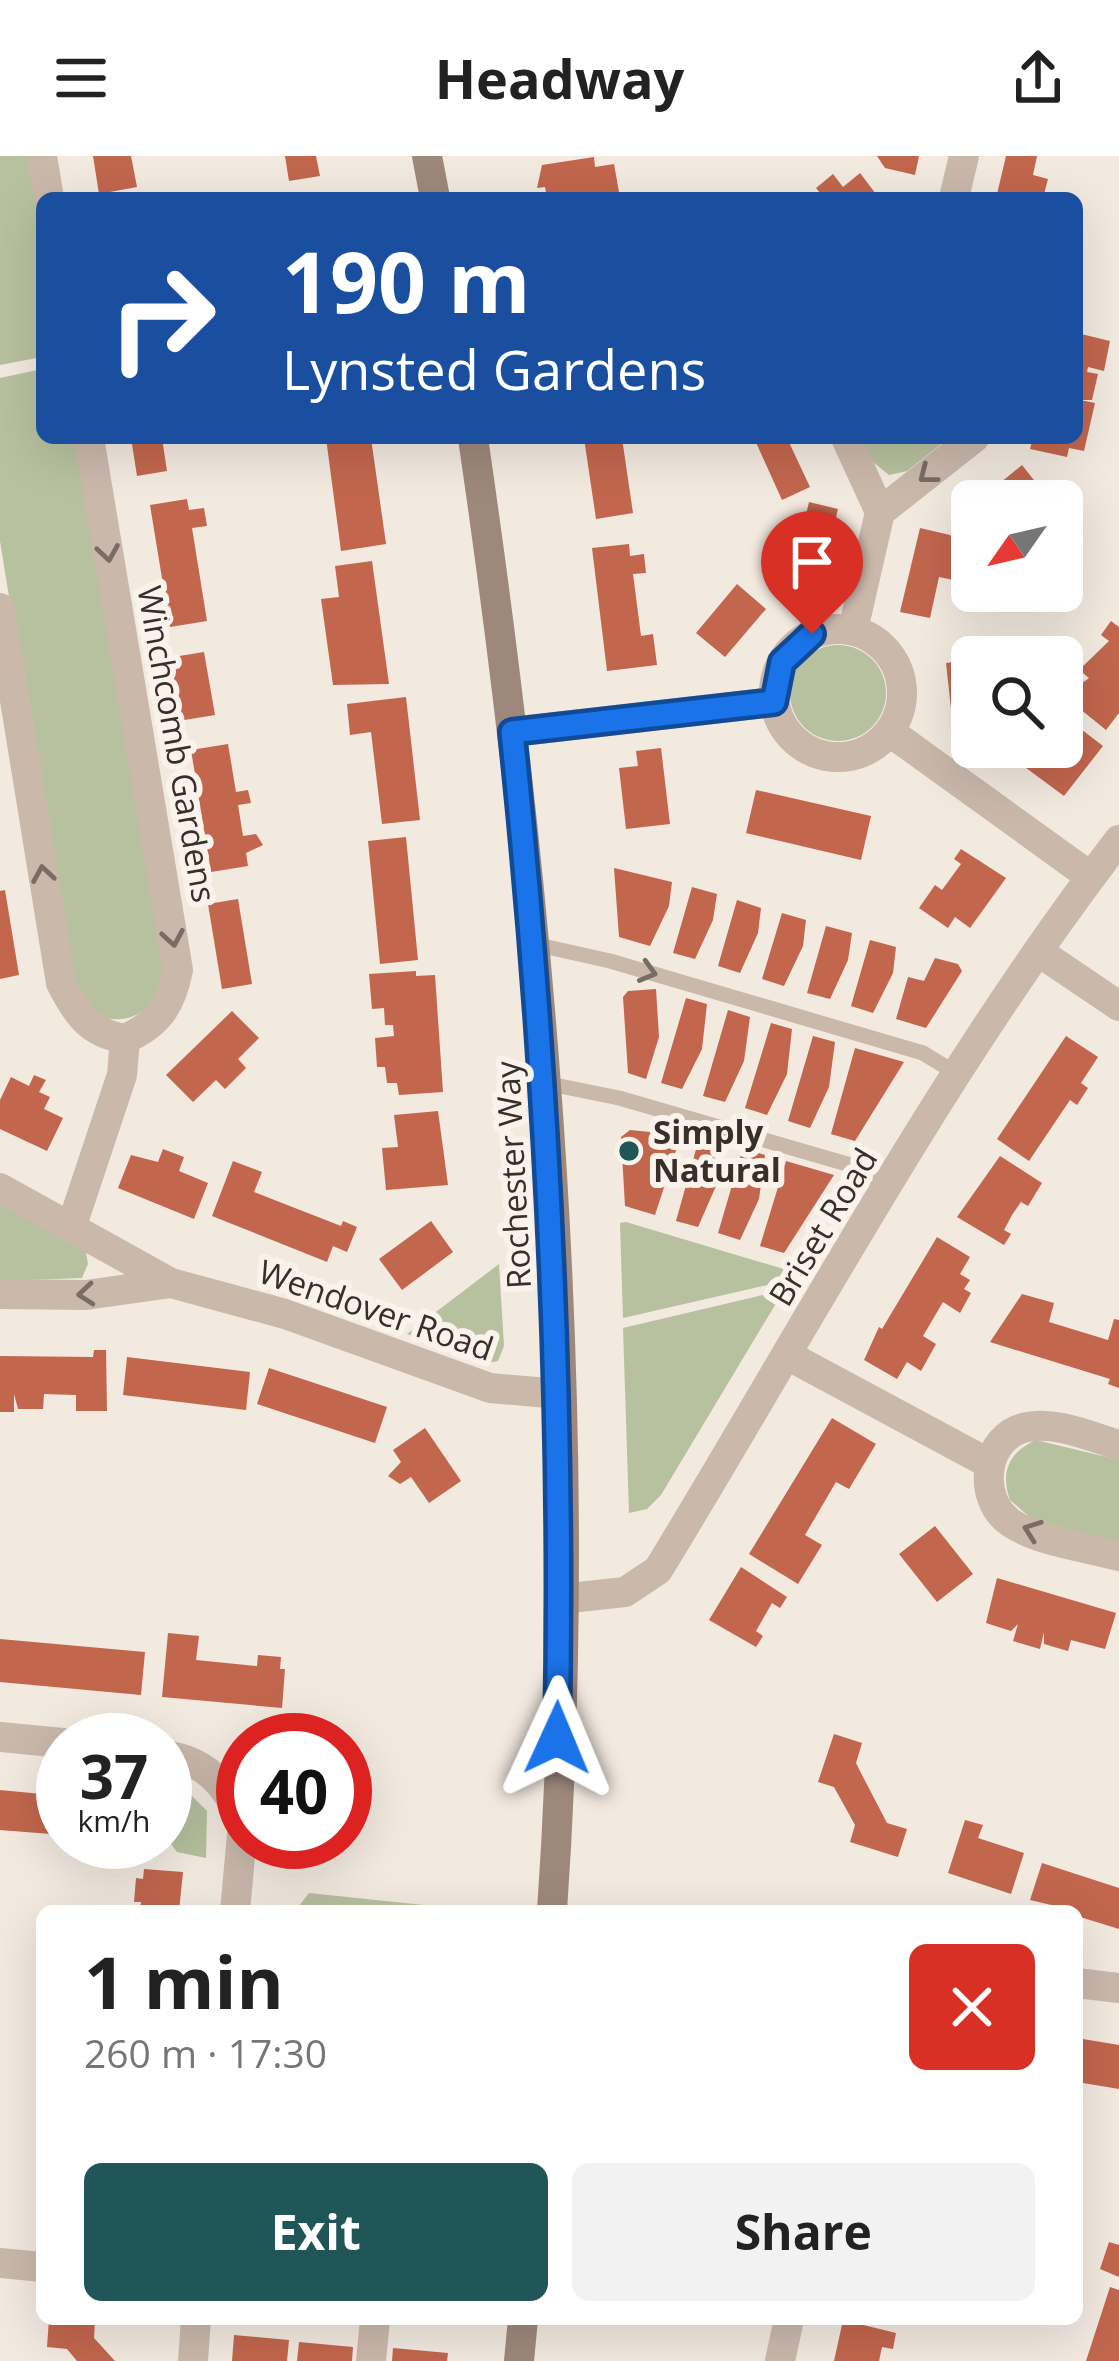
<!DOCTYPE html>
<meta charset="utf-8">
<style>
:root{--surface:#fff;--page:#f2f2f2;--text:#222;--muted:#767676;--accent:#215659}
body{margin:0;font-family:"Open Sans",sans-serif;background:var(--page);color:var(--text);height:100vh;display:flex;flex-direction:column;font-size:45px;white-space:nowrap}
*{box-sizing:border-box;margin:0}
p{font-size:39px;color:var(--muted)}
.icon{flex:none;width:66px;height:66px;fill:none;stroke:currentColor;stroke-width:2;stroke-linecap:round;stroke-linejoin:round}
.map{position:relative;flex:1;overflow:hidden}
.details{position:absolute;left:36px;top:1749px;width:1047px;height:420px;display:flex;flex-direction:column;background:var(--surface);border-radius:18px;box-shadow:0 12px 48px #0002}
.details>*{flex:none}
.top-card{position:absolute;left:36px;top:36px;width:1047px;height:252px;border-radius:18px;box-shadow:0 12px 48px #0002;background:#1a4fa0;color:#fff;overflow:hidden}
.needle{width:78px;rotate:236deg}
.tools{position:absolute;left:951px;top:324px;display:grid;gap:24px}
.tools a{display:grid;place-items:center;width:132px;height:132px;border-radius:18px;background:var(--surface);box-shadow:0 12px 48px #0002;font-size:60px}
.speed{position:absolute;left:36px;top:1557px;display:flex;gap:24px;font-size:60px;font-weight:700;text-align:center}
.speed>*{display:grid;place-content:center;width:156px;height:156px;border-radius:50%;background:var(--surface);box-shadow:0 12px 48px #0002;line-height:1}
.speed small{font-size:30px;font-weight:400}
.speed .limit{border:18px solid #d22;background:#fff;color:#111}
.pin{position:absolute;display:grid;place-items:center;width:102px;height:102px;color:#fff;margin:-123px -51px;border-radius:50% 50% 50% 0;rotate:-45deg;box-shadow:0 0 12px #0007}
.pin .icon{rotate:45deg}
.me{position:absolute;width:132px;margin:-66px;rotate:1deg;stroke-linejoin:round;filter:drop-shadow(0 0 9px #0008)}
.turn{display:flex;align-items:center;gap:42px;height:252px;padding:0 48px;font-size:54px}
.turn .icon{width:156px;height:156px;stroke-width:2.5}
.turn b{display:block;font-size:84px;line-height:102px}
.round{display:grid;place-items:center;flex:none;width:126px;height:126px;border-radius:18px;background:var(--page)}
.summary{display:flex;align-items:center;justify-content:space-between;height:204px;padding:0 48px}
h1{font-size:72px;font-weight:700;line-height:90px}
.action{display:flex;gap:24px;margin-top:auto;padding:24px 48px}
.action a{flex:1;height:138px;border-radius:18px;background:var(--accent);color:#fff;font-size:48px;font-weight:700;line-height:138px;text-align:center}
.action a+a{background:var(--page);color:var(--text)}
header{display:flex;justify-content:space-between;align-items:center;height:156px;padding:0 48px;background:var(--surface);font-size:54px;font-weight:700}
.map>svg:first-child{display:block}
.green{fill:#b7c19f}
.building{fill:#c2664e}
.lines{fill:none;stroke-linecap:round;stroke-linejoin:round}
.lane{stroke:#cab8ab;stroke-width:15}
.street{stroke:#cab8ab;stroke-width:30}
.secondary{stroke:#9e887c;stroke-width:30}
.oneway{stroke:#7a6c64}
.route-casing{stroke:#114b97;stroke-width:30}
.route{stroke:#1a73e8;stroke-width:21}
.poi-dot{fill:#215659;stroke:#faf3ec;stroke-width:4.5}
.labels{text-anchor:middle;stroke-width:12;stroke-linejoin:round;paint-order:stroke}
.street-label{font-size:33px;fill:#382e2a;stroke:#faf3ec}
.poi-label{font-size:33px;font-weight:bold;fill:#382e2a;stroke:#faf3ec;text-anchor:start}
</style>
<header><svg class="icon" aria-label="menu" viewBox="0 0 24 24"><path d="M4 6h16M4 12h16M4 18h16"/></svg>Headway<svg class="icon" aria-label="share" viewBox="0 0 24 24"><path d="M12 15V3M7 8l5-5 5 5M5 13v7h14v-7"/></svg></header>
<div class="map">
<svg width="1119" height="2205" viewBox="0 0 1119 2205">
<rect width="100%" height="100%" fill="#f2e9df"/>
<path class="green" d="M0,0H29L42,76V201L0,209Z
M42,213V282H78L167,812C158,849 137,872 96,860L71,823L0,385V222Z
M862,282H949L907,315L889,319L873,306Z
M790 537a48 48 0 1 1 96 0a48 48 0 1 1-96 0Z
M0,1046L85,1091L88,1108L82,1122L0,1125Z
M626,1066L787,1114L789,1124L623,1162L620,1067Z
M499,1108L504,1190L498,1205L482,1208L407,1178Z
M784,1134L661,1339L647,1353L629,1357L623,1172Z
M1036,1284L1119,1304V1388L1032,1363L1010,1344C1000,1316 1009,1296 1036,1284Z
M165,1627L182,1630L207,1655L206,1702L177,1696L165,1680Z
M309,1737L481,1755H295Z"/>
<path class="building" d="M93,0H131L137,31L99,38Z
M285,0H316L320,20L289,25Z
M877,0H919L915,19L885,12Z
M1006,0H1037L1033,19L1048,23L1043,42L997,38Z
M594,1L595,11L614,8L619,36L547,42L545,31L537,32L542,9Z
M860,17L879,42H824L816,32L833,18L843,31Z
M1077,177L1110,185L1104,215L1088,211L1087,216L1098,218L1092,244H1080L1095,247L1084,295L1069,292L1067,301L1030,293L1033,282H1077Z
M131,282H162L167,315L137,320Z
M326,282H371L386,388L341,395Z
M584,282H622L633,357L596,363Z
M754,282H787L810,331L782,344Z
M1022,309L1041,333L1027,345H978Z
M187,343L189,354L204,352L207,370L192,372L207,465L170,471L150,349Z
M809,346L838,353L818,437L807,435L803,456L769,434L781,384L799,388Z
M920,372L950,379L965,393L958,425L939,421L930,462L900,456Z
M629,388L630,400L644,398L646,417L633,418L641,480L653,478L657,509L607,515L592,392Z
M372,405L389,528L333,529L321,443L339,441L335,410Z
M737,428L766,453L725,501L696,477Z
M1111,465L1119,471V557L1106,574L1064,540L1089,522L1079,514L1109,485L1101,479Z
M204,496L215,559L178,565L167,502Z
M972,504V569L953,571L946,507Z
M406,541L420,664L382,668L371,576L350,579L347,548Z
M1073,567L1103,590L1064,640L1022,609L1035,591H1062Z
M228,588L236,636L248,634L251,647L238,649L243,680L256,678L263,689L246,697L248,710L211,716L191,594Z
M661,592L670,668L626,673L619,612L638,610L636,595Z
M756,634L871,660L861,704L746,677Z
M406,681L418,804L380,808L368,685Z
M961,693L1006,722L970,772L955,761L948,772L919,752L935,729L942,734L961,708L954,703Z
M614,712L672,726L669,750L650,790L619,781Z
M692,731L717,738L713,764L695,803L673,797Z
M5,734L19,819L0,823V735Z
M238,743L252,828L222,833L208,748Z
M737,744L761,752L758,777L740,817L718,810Z
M782,757L806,764L803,790L784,830L762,823Z
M826,770L852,777L848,804L830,843L807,837Z
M870,784L896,791L893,817L873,857L851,850Z
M935,802L958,808L962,815L926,872L896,863L908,821L924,825Z
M416,815V820L435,819L443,936L399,939L397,927H387L385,911H377L375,882L394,880L393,869H385L384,852L372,853L369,818Z
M656,833L659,881L646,923L628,917L623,841L628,835Z
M686,842L707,848L702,893L682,933L661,927Z
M728,854L750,861L744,905L725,946L703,940Z
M232,855L259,882L238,903L246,912L225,933L216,924L193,946L166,919Z
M771,867L792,873L787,918L767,959L745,952Z
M813,880L835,886L829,931L810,972L788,965Z
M1066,880L1098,901L1081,927L1088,932L1077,949L1070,944L1029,1005L997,983Z
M855,892L904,906L855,985L831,978Z
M34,919L46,924L39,936L50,941L44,953L63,962L47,995L0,973V944L11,921L29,930Z
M438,955L448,1029L386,1034L382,992L398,991L394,959Z
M630,974L681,979L655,1059L625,1050L621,981Z
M700,979L722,986L716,1030L698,1071L676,1065Z
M743,992L765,999L759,1043L740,1084L718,1077Z
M163,993L184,1001L179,1015L208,1027L194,1063L118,1032L131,999L158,1006Z
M1000,1000L1042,1027L1028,1050L1021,1046L1012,1059L1004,1074L1011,1078L1004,1089L957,1061Z
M233,1005L262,1016L254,1036L341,1070L343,1065L357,1071L347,1096L333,1090L327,1106L212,1060Z
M786,1005L834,1019L784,1097L760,1090Z
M431,1065L453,1096L402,1134L379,1103Z
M937,1081L970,1101L960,1118L970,1124L964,1133L971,1137L960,1157L943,1146L923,1180L936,1188L921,1215L907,1206L897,1223L864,1204L879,1171L882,1173Z
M1022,1138L1054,1147L1049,1166L1108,1184L1114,1163L1119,1164V1232L1108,1228L1110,1223L990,1186Z
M94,1194H106L107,1255H76V1239L44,1238L43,1253H18L14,1238V1256H0V1200L93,1201Z
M127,1201L250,1216L246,1254L123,1239Z
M269,1212L387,1251L375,1287L257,1248Z
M832,1262L876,1288L849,1333L836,1326L805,1379L822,1389L798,1428L749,1398Z
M425,1272L461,1325L429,1347L411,1321L400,1328L388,1320L401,1306L393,1294Z
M935,1370L973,1418L937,1446L899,1398Z
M741,1411L787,1441L780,1452L772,1447L756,1475L763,1480L756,1491L709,1464Z
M997,1422L1116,1457L1105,1493L1071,1484L1068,1495L1044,1488V1476L1040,1493L1013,1485L1018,1468L1011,1475L986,1467Z
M168,1477L199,1480L196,1504L257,1510L258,1499L281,1501L280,1513H285L282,1552L162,1541Z
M0,1483L145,1496L141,1539L0,1526Z
M834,1578L862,1587L856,1607L861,1617L887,1667L907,1673L898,1701L850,1686L855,1669L834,1631L818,1626Z
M0,1634L63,1640V1679L0,1674Z
M965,1664L983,1669L978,1682L1024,1697L1011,1738L948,1717Z
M1042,1707L1119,1732V1773L1077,1760V1755L1030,1744Z
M144,1713L183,1716L179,1755H140L141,1746H134L136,1722L143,1723Z
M1077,1882L1119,1889V1933L1077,1926Z
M1109,2086L1119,2089V2121L1100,2113Z
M1110,2131L1119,2134V2205H1086Z
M49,2163L95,2166L94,2182L115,2205H77L67,2193L47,2191Z
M843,2164L896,2177L893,2193L882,2191L879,2205H834Z
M234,2179L289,2184L287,2205H232Z
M299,2186L353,2191L352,2205H297Z
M393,2192L448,2197L447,2205H392Z"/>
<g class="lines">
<path class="lane" d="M534,788L610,805L923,897L959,919
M545,927L619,942L854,1010L887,1031"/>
<path class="street" d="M42,0L49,42
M954,42L964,0
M846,282L880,356L853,474
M880,356L974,282
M0,452L61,827C77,858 89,877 125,883C158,868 171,850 178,814L89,282
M774 537a64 64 0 1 1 128 0a64 64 0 1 1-128 0Z
M512,576L774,546
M890,576L1091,721
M1039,796L1119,850
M0,1032L171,1127L285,1158L490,1232L559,1238
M72,1069L122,919L125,883
M0,1138L86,1139L171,1127
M789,1200L988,1307
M1119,1289C1091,1281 1057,1265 1027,1271C983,1280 976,1343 1011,1367C1040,1386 1086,1391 1119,1400
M560,1443L625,1436L658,1414C807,1170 944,911 1119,684
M0,1581L63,1587
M165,1599C207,1605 225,1628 243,1665
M235,1755L243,1668
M1077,1827L1119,1832
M0,2107L42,2111
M193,2205L196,2163
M371,2205L375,2163
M780,2205L789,2163"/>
<path class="secondary" d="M427,0L435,42
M473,282C544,767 586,1265 552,1755
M519,2205L523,2163"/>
</g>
<defs><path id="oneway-chevron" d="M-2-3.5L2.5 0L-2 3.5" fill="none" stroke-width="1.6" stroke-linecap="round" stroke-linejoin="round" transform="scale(3)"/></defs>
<g class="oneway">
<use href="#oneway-chevron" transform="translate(927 319) rotate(142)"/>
<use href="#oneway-chevron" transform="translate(108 397) rotate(81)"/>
<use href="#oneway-chevron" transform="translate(43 718) rotate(-99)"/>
<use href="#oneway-chevron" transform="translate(173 782) rotate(80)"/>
<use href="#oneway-chevron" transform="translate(648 816) rotate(16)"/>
<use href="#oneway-chevron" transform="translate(86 1138) rotate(175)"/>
<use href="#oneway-chevron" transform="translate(1032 1374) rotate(-160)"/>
</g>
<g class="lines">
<g class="route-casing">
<path id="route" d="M557,1582C564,1245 547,911 512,576L774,546L782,506L812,478"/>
</g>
<use href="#route" class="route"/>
</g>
<circle class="poi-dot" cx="629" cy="995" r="12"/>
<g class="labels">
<g class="street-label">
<text transform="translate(177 588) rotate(80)" y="12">Winchcomb Gardens</text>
<text transform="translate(513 1019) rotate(-93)" y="12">Rochester Way</text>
<text transform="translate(823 1071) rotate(-59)" y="12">Briset Road</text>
<text transform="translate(376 1154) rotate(19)" y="12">Wendover Road</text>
</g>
<g class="poi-label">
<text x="653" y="988">Simply<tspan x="653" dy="38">Natural</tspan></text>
</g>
</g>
</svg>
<div class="tools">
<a><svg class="needle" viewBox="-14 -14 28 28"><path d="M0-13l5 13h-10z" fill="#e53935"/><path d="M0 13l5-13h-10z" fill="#767676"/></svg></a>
<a><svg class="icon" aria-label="search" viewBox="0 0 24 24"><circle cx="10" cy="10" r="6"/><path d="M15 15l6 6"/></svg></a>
</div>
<div class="speed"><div>37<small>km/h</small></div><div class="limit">40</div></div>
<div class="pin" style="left:812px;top:478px;background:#d93025"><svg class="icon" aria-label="arrive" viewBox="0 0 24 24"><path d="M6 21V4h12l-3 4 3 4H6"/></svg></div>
<svg class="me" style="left:557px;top:1582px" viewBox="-20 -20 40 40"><path d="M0-17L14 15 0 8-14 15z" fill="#1a73e8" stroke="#fff" stroke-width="4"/></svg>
<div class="top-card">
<div class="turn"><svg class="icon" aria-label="right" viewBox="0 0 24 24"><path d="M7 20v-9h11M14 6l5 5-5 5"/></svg><div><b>190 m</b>Lynsted Gardens</div></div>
</div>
<section class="details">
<div class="summary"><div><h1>1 min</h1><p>260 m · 17:30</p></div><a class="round" style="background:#d93025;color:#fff"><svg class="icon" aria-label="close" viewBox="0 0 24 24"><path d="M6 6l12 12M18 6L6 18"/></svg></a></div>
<div class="action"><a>Exit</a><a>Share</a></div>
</section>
</div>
